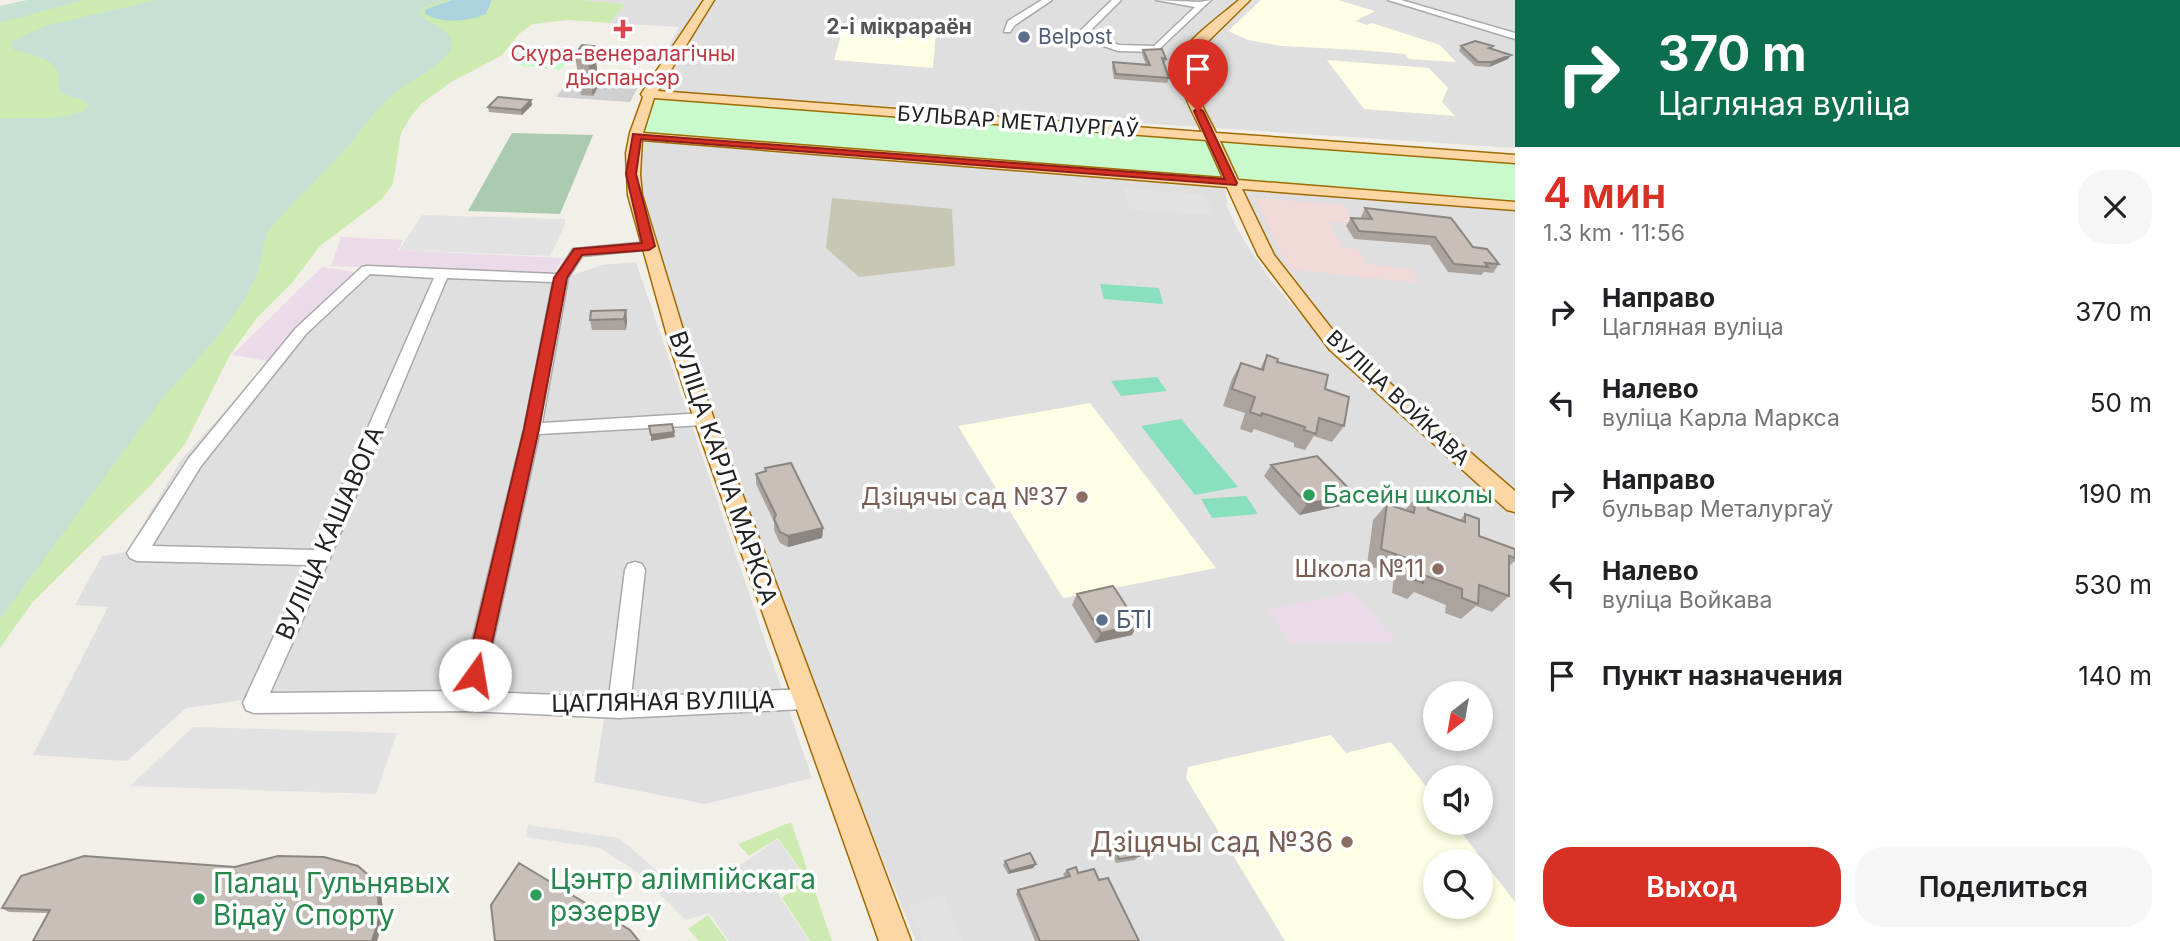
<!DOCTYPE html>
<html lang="ru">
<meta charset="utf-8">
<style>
:root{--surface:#fff;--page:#f6f6f6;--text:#202124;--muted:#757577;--accent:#d93025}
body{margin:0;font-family:Inter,sans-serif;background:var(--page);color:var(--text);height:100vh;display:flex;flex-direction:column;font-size:26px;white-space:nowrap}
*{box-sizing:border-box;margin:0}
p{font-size:23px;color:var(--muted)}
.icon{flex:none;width:38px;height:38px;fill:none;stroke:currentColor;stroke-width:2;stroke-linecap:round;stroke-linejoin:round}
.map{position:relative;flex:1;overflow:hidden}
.sheet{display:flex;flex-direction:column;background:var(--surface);width:665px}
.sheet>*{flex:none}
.guide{background:#0b6e4f;color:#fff;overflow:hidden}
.needle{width:46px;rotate:211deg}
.tools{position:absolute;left:1423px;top:681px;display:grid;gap:14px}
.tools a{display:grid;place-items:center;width:70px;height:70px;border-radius:50%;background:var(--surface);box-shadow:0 4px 10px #0003;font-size:35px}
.pin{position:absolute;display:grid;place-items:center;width:60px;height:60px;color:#fff;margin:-72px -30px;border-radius:50% 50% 50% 0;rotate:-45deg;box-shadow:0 0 7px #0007}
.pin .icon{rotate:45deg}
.me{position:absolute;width:77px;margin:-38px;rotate:13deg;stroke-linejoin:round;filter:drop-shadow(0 0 5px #0008)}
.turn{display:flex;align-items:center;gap:24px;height:147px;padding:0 28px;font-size:32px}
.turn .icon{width:91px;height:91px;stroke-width:2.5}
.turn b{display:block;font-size:49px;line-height:60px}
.round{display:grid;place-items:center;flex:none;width:74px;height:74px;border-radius:28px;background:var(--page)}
.overview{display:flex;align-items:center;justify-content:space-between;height:119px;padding:0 28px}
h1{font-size:42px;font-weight:600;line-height:52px;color:var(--accent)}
.primary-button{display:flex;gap:14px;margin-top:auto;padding:14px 28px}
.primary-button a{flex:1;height:80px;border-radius:28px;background:var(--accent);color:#fff;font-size:28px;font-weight:600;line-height:80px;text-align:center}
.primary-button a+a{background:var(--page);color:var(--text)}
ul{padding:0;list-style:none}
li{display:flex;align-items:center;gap:21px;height:91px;padding:0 28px}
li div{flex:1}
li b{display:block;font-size:26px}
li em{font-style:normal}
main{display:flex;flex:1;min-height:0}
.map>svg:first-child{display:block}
.residential{fill:#e0dfdf;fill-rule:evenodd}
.commercial{fill:#f2dad9}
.industrial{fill:#ebdbe8}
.education{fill:#ffffe5;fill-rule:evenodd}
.religious{fill:#d0d0d0}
.construction{fill:#c7c7b4}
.grass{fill:#cdebb0}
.wetland{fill:#c6e0d4}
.cemetery{fill:#aacbaf}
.park{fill:#c8facc}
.pitch{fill:#88e0be}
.parking{fill:#e2e2e2}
.water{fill:#aad3df}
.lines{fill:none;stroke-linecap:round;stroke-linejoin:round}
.minor-casing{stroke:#a9a9a9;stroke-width:3}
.major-casing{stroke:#a06b00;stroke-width:3}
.minor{fill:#fff;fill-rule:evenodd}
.major{fill:#fcd6a4;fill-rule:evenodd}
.wall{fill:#aba49e}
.shaded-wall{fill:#8b8681}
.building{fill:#c7bfb8;stroke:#8b8681;stroke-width:2}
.route{fill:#d93025;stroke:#8d1f18;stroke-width:2}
.health-dot{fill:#e0444e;stroke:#fff;stroke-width:2.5}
.service-dot{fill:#5c6f8a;stroke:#fff;stroke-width:2.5}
.leisure-dot{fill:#2e9e5b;stroke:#fff;stroke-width:2.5}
.education-dot{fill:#8d6e63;stroke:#fff;stroke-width:2.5}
.labels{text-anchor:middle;stroke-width:7;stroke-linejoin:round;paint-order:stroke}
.far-neighbourhood-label{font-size:21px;font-weight:bold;fill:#555;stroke:#fff}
.far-service-label{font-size:21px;fill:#4e5e75;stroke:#fff;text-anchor:start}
.far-health-label{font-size:21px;fill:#be3a42;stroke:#fff}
.far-street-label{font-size:21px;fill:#222;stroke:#fff}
.street-label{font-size:24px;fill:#222;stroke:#fff}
.leisure-label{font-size:24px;fill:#27864d;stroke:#fff;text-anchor:start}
.education-label{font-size:24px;fill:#785e54;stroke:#fff;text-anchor:end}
.service-label{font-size:24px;fill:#4e5e75;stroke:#fff;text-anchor:start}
.near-education-label{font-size:28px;fill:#785e54;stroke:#fff;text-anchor:end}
.near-leisure-label{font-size:28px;fill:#27864d;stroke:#fff;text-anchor:start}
</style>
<main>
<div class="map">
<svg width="1515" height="941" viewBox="0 0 1515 941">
<rect width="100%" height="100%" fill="#f2efe9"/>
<path class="residential" d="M580,0H1515V148L646,90L679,27L610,23L625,4Z
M644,139L1217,185L1225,189L1228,209L1240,234L1272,282L1297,310L1343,359L1515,513V941H916L760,557L654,268L634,155L637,144ZM1435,693H1480V738H1435ZM1435,777H1480V822H1435ZM1435,861H1480V906H1435Z
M1240,187L1515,208V498L1352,353L1321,321L1279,269Z
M636,262L812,778L705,804L594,782L607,700L251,699L186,708L127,761L33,755L108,607L75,605L102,556L127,552L181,460L270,361L364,271L556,281L602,265Z"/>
<path class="commercial" d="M1255,198L1343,205L1354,223L1328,222L1343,248L1357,249L1366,264L1411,269L1419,283L1289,269Z"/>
<path class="industrial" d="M341,237L403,240L398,250L563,258L553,276L331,266Z
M322,267L354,272L268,361L232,355Z
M1352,592L1398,642L1292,644L1267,610Z"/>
<path class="education" d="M1261,0H1338L1375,11L1355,21L1367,25L1372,23L1440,45L1456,62L1409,59L1405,54L1360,50L1282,46L1248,40L1228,31Z
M844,25L936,31L933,68L834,60Z
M1327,60L1429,68L1448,88L1442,102L1455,116L1364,109Z
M1090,403L1216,568L1063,598L958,426Z
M1331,735L1346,753L1391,742L1435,798V822L1454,823L1515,902V941H1285L1186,778L1188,767ZM1435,861H1480V906H1435Z"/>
<path class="religious" d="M572,77L642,80L630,102L556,97Z"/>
<path class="construction" d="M832,198L952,209L955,266L859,277L826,248Z"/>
<path class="grass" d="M28,0H452L426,9L424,13L440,20L482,16L487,12L492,0H580L625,4L610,23L568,20L533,24L519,34L501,56L451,82L421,104L410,118L401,133L393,184L381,200L320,246L292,283L256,319L230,355L185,444L152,484L32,603L0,648V6Z
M791,822L832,941H810L782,898L806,878L778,838L749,856L738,844Z
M708,915L727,941H699L688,929Z"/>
<path class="wetland" d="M28,0H84L0,23V6Z
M156,0H445L421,8L419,14C428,24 455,30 452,46C448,64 409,81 395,93C374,110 360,134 342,153C320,177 297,199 275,223L267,234L257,275L242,304L219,335L163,398L0,619V119C22,116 74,123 89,106L87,102L59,92C56,85 60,82 59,75C56,58 28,54 14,50L10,42L45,26Z"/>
<path class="cemetery" d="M512,133L593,135L560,214L468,211Z"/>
<path class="park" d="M533,48L577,52L560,70L515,65Z
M664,98L1201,139L1209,144L1221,175L1216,178L646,132L643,129C647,114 647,101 664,98Z
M1222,141L1515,161V204L1244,181L1235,178L1220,142Z"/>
<path class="pitch" d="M1100,284L1159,288L1163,304L1104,299Z
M1157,377L1167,391L1121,396L1111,381Z
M1181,419L1238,487L1195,495L1141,426Z
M1246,496L1258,514L1212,518L1201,499Z"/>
<path class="parking" d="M1122,188L1205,195L1214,215L1131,210Z
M422,215L565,219V225L550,256L399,250Z
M193,727L397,733L376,794L130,786Z
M528,825L619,838L684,894L716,882L778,839L804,877L778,894L809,941H729L709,913L686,920L636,871L600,848L526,837Z
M943,894L963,941H922L908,906Z"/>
<path class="water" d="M452,0H492L486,14C468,22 439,24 424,13L426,9Z"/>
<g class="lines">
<g class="minor-casing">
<path id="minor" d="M1042,0H1052L1015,25L1010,32H1004L1008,21Z
M1112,0H1121L1087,34L1119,45L1154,46L1195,7L1156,0L1200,2L1211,0L1156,52L1118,51L1078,37V33Z
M1388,0H1401L1515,33V39Z
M649,242L656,246L654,249L582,256L568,278L542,423L704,413L712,419L704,425L539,434L482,692L609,697L625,570L628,564L635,562L642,564L645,570L631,697L805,689L813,692L816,699L813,706L805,709L619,718L469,711L254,713L246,710L243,703L307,565L137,561L130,558L127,553L189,458L296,328L362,267L367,266L557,274L573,249ZM370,274L434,278L314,550L152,546L201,466L306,334ZM447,278L553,282L524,429L460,691L270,693L330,558Z"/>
</g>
<g class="major-casing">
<path id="major" d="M704,0H714L658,91L1202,132C1194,114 1172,77 1179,58C1186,40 1224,13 1239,0H1250L1191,58C1189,85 1204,109 1216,133L1515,155V163L1220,141L1238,180L1515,202V210L1242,189L1274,255L1342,342L1515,491V512L1507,510L1330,350L1258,255L1227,187L642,140L640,174L642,195L688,346L714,419L911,941H879L694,419L670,346L628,195L626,153L630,133L643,97L641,94ZM654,98L1206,140L1223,178L643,133Z"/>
</g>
<use href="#minor" class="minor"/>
<use href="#major" class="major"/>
</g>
<path class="wall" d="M594,46L599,85L593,96L581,95L575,55Z
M1461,46H1493L1492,49L1508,59L1489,67L1475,66L1459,51Z
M1143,50L1166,59L1165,63H1164L1169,78L1167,83L1114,79L1112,67L1113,62L1146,65L1142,54Z
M531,100L532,105L522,115L489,112L488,107Z
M1365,208L1473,247L1499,264L1493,273L1484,272L1481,275L1448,272L1430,245L1354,239L1346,226L1351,218H1362L1361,217Z
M626,310L627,321L626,330H592L590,320Z
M1267,355L1325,389L1344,426L1332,442L1314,436L1305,450L1294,447V443L1254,429L1252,433L1240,429L1245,413L1223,406L1232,379L1241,363L1260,369Z
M1271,465L1354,494L1345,505L1299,515L1264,476Z
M765,468L823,528L822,538L788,547L780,543L774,530V522L756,484V474L765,472Z
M1416,497L1428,509L1460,520L1465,514L1479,536L1515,549V561L1509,566V596L1492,612L1476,606L1461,619L1445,613L1446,605L1414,592L1407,599L1392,593L1394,575L1367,565L1373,520L1387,504L1405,510Z
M1077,594L1132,635L1095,643L1072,605Z
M1109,837L1139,856L1135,860L1116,863L1106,841Z
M1005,861L1036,864L1033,868L1008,874L1003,865Z
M235,867L376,882L380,886L384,918L377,941H33L48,913L9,912L2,908Z
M1067,870L1099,880L1139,941H1035L1016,894L1018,890L1065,877L1063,874Z"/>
<path class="shaded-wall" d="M594,46L599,85L593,96L587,56Z
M1511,55L1508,59L1489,67L1492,62Z
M531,100L532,105L522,115L521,110Z
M626,310L627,321L626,330L624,319Z
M674,432L675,437L651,441V435Z
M1354,494L1345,505L1299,515L1307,504Z
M823,528L822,538L788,547V536Z
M1138,624L1132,635L1095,643L1101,633Z
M1036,864L1033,868L1008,874L1010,871Z
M376,882L380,886L384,918L377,941H372Z"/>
<path class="building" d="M1475,41L1493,46L1489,48L1511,55L1492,62H1478L1461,46Z
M582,45L594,46L587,56L575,55Z
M1162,49L1166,59L1162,58L1169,78L1116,74L1113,62L1150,65L1143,50Z
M498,97L531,100L521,110L488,107Z
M1365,208L1451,218L1473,247L1487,249L1499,264L1485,263L1488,267L1454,264L1435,237L1359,231L1351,218L1372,219Z
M626,310L624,319L590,320L591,311Z
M1267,355L1278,359L1277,362L1328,375L1325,389L1349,397L1344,426L1319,418L1316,434L1304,430L1305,427L1262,413L1261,416L1250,412L1255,397L1232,389L1241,363L1263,370Z
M672,424L674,432L651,435L649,426Z
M1317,456L1354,494L1307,504L1271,465Z
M791,463L823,528L788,536L780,532L774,519L776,515L756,474L766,471L765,468Z
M1416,497L1429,502L1428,509L1465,522V514L1479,519V536L1515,549V558L1509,556V596L1479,585L1478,604L1462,598V589L1424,575L1423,583L1407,577L1409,559L1381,549L1387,504L1414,513Z
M1113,586L1138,624L1101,633L1077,594Z
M1128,833L1139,856L1119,859L1109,837Z
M1030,853L1036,864L1010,871L1005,861Z
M84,856L235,867L278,856L324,857L358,866L376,882L380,915L372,941H33L50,910L2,908L21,876Z
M519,863L630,930L639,941H495L491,905Z
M1076,867L1078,873L1094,869L1099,880L1108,878L1139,941H1040L1018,890L1070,876L1067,870Z"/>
<path class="route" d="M1198,108L1203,111L1237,183L1236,185L641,139L636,174L655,246L649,250L582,255L567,278L539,429L485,675L482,681L475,684L468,681L465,675L524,429L554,278L574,249L642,243L626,174L633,134L1225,179L1194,111Z"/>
<path class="health-dot" d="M619.5 18.5h7v7h7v7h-7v7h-7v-7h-7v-7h7z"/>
<g class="service-dot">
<circle cx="1024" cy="37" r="7"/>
<circle cx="1102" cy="620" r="7"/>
</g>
<g class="leisure-dot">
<circle cx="1309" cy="495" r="7"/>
<circle cx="536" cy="895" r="7"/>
<circle cx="199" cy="899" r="7"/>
</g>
<g class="education-dot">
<circle cx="1082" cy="497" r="7"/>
<circle cx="1438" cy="569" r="7"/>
<circle cx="1347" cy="842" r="7"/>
</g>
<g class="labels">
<g class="far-neighbourhood-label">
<text x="899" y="34">2-і мікрараён</text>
</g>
<g class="far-service-label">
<text x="1038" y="44">Belpost</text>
</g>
<g class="far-health-label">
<text x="623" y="61">Скура-венералагічны<tspan x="623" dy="24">дыспансэр</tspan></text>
</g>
<g class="far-street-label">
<text transform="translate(1018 122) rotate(4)" y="7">БУЛЬВАР МЕТАЛУРГАЎ</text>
<text transform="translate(1398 398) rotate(43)" y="7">ВУЛІЦА ВОЙКАВА</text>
</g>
<g class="street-label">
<text transform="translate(723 468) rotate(71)" y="8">ВУЛІЦА КАРЛА МАРКСА</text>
<text transform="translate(330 533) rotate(-66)" y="8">ВУЛІЦА КАШАВОГА</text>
<text transform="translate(663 702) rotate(-1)" y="8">ЦАГЛЯНАЯ ВУЛІЦА</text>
</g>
<g class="leisure-label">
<text x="1323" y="503">Басейн школы</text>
</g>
<g class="education-label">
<text x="1068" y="505">Дзіцячы сад №37</text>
<text x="1424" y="577">Школа №11</text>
</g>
<g class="service-label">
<text x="1116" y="628">БТІ</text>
</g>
<g class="near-education-label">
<text x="1333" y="852">Дзіцячы сад №36</text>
</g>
<g class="near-leisure-label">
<text x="550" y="889">Цэнтр алімпійскага<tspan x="550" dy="32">рэзерву</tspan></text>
<text x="213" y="893">Палац Гульнявых<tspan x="213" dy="32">Відаў Спорту</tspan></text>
</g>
</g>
</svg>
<div class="tools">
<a><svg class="needle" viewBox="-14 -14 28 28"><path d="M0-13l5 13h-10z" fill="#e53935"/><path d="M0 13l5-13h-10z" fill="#757577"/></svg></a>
<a><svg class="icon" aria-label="sound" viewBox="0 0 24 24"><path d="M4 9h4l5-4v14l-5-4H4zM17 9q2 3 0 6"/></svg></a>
<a><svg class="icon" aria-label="search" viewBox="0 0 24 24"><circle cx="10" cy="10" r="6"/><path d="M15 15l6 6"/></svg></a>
</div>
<div class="pin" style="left:1198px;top:111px;background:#d93025"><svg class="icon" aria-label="arrive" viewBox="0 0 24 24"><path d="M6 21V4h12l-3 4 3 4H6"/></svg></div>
<svg class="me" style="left:475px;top:675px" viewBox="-20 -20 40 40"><circle r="19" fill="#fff"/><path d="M0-13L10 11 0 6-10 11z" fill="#d93025"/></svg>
</div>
<section class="sheet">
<div class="guide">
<div class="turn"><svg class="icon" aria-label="right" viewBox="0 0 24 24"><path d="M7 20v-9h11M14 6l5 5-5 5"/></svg><div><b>370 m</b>Цагляная вуліца</div></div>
</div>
<div class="overview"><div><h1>4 мин</h1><p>1.3 km · 11:56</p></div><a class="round"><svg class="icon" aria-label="close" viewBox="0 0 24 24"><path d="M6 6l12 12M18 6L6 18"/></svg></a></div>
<ul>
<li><svg class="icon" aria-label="right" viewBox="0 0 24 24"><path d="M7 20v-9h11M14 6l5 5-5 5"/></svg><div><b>Направо</b><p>Цагляная вуліца</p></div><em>370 m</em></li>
<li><svg class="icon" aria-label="left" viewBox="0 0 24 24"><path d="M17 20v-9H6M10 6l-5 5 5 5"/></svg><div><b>Налево</b><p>вуліца Карла Маркса</p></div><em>50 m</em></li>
<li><svg class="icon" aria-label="right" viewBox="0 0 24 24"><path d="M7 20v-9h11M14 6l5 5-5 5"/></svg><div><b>Направо</b><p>бульвар Металургаў</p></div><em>190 m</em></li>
<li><svg class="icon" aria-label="left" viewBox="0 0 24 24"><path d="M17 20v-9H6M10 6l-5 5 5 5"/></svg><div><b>Налево</b><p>вуліца Войкава</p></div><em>530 m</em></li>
<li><svg class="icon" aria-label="arrive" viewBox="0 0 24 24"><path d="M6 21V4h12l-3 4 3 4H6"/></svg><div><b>Пункт назначения</b></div><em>140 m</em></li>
</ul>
<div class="primary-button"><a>Выход</a><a>Поделиться</a></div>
</section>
</main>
